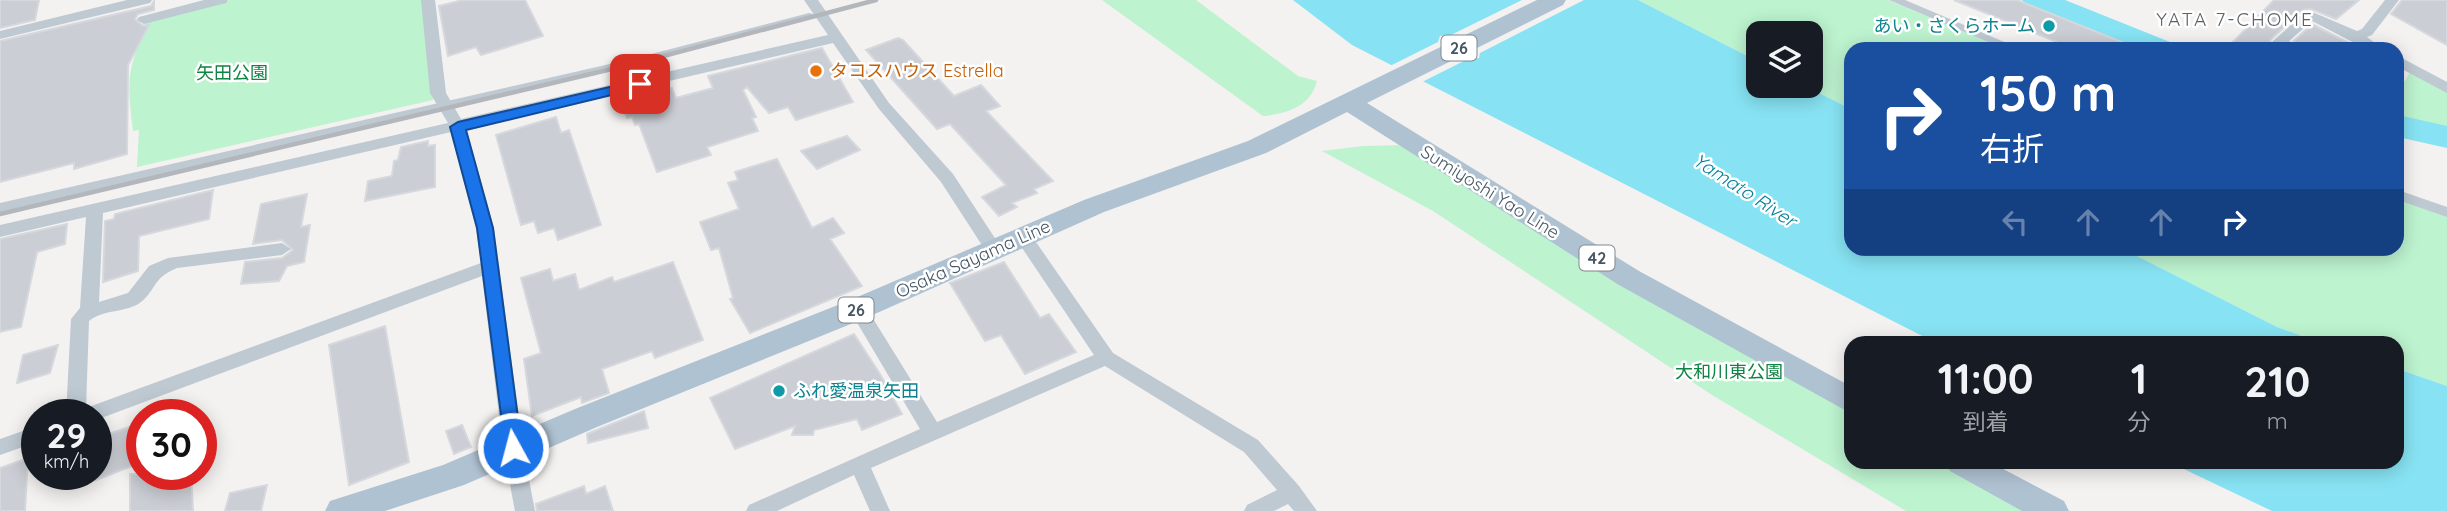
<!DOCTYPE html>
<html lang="ja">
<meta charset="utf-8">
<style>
:root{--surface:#171b24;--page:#20242c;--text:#f1f3f6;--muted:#9ea1a6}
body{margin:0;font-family:Quicksand,"Noto Sans JP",sans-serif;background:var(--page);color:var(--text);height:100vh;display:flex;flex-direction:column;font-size:26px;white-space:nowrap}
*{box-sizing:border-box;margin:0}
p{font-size:23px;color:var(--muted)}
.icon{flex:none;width:38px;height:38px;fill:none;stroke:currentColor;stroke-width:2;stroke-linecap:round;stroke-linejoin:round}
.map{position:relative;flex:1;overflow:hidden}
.side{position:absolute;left:1844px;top:336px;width:560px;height:133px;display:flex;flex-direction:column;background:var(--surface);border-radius:21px;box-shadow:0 4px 18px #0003}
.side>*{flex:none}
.banner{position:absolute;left:1844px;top:42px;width:560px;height:214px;border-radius:21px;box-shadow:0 4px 18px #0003;background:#1a4fa0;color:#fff;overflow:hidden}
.buttons{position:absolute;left:1746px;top:21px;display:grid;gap:14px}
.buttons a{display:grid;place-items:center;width:77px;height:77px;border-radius:14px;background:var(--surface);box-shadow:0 4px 18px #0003;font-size:35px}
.speed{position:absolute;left:21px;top:399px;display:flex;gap:14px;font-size:35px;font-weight:700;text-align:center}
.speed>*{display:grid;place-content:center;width:91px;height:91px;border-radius:50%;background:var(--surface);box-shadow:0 4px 18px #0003;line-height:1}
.speed small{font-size:18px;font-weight:400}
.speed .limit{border:10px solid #d22;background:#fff;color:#111}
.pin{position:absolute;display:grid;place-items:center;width:60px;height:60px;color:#fff;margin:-30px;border-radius:14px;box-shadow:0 4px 10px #0006}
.me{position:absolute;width:77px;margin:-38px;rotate:353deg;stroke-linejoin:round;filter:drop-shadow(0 0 5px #0008)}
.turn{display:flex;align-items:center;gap:24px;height:147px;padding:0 21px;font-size:32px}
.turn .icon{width:91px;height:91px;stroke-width:2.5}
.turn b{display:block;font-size:49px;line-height:60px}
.lanes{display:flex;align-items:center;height:66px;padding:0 21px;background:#0003;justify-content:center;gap:35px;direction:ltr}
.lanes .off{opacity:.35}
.eta{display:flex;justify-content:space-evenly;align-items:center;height:119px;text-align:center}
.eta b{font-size:42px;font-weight:700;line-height:49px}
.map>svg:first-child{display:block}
.green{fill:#bdf3cf}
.water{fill:#87e3f3}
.pier{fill:#f4f1f1}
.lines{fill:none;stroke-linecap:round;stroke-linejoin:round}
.river{fill:#87e3f3;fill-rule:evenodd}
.building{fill:#cbced4;stroke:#d5d8dd;stroke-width:2}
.pedestrian{fill:#bec9d2;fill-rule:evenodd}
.minor{fill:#bec9d2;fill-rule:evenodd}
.primary{fill:#afc2d2;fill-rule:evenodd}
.rail{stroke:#b3b7bc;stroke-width:4.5}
.route{fill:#1a73e8;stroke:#114b97;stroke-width:2}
.culture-dot{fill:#0f9aa8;stroke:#fff;stroke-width:2.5}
.food-dot{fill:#e8710a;stroke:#fff;stroke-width:2.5}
.labels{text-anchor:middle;stroke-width:5;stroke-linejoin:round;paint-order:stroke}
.shield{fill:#fff;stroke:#7e8990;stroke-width:2}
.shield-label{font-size:16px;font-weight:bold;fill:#475661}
.culture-label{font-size:18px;fill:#0d838f;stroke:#fff;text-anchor:end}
.food-label{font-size:18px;fill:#c56008;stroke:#fff;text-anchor:start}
.park-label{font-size:18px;fill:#108443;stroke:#fff}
.street-label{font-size:18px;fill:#475661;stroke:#fff}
.neighbourhood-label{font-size:19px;letter-spacing:2px;fill:#5d6267;stroke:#fff}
.water-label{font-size:19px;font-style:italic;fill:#048198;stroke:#fff}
</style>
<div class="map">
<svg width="2447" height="511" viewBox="0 0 2447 511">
<rect width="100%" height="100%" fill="#f4f1f1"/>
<path class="green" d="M230,0H422L433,100L137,167L139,130L133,131C131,111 127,90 131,70C134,54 141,39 144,22Z
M1102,0H1196L1298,76L1317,81C1311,107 1285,114 1263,116Z
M1638,0H1888L2006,49H1852L1851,109L1805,86H1811V33H1759V62Z
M2411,70L2447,91V130L2398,120V79L2405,81Z
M1407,145L1851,412L1852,462H1944L2033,511H1906L1712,395L1433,211L1322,151L1363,146Z
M2398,198L2447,215V386L2398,369V343H2322L2277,327L2123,249L2398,248Z"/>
<path class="water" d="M1293,0H1638L1759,62V86H1805L1851,109L1852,248L2123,249L2277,327L2322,343H1936L1352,45Z
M2398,369L2447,386V511H2272L2169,462H2398Z"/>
<path class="pier" d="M1522,0H1584L1480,53L1479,58L1466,60L1420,83L1388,67L1438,42L1440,36L1451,35Z"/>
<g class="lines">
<path class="river" d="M2022,0H2065L2170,42L2174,49H2130L2027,7Z
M2398,115L2447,126V148L2398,137Z"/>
</g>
<path class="building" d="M0,0H39L35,20L0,28Z
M463,0H525L543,36L481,55L476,47L448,56L439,6Z
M1954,0H2017L2139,49H2074Z
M2274,0H2359L2336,19L2311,9L2303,10L2270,40L2271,44L2278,49H2249L2233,42Z
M2402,0H2447V45L2391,14Z
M154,1V10L138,14L135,19L143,26L149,25L128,65L127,154L74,169V163L0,182V41L151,6Z
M2312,24L2360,49H2305L2294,41Z
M898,38L903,40L954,96L981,85L1000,106L986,111L1053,181L1034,189L1037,193L1012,203L1017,207L999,216L982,197L1006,185L950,124L937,129L866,50Z
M822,48L853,102L796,120L788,107L769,113L747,87L743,90L756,117L752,118L758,131L707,147L711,155L657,172L639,124L635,125L632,117L627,118L621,103L672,88L676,98L713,88L708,76Z
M556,117L561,133L569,130L601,225L558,240L554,228L538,233L534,221L521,225L496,135Z
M847,136L860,150L817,169L801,151Z
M428,141V146L435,145V187L365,201L368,181L392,176L394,161L398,160L401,147Z
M777,159L812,228L833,218L844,233L830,239L862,286L750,333L730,299L733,298L719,248L711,250L700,222L739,209L728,183L738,180L735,172Z
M213,190L209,219L139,236L138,271L103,282L105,221L114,219L115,214Z
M307,194L301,227L310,225L304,262L287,266L279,281L241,284L245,262L282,258L293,250L282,240L253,244L261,204Z
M67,224L65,244L37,252L21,327L0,332V239Z
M673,262L703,340L655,358L652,351L602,369L609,393L582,403L581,397L532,416L524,359L541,353L521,278L550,269L553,281L575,274L579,290L612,277L614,282Z
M1004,262L1040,318L1049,314L1076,352L1025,374L1001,335L985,341L950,283Z
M385,326L409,462L349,485L329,345Z
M854,334L880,374L902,414L862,430L857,419L814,430L813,435H792L795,426L735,449L710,398Z
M58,345L50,373L17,383L23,355Z
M644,411L648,428L588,443L587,434Z
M142,423V462L96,480V438Z
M462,425L471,447L454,454L446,431Z
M28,458L25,511H0V468Z
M130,474H191L193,511H130Z
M267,485L261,511H225L230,493Z
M584,486L586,494L605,486L613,511H537L536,504Z"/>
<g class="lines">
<path class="pedestrian" d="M1889,0H1905L2021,49H2005Z
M809,13L813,14V18L637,65L0,213V203L636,58Z
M2398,190L2447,207V217L2398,200Z"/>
<path class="minor" d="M127,0H152L150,3L0,39V31Z
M204,0H228L226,3L144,24L137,20L139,17Z
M421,0H435L446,93L461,119L828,35L804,0H818L889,103L953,174L1002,249L993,255L987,253L941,182L879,109L833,43L466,128L494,228L523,448L535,511H515L503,448L482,276L96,420V415H66L71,319L80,308L86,217L0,237V225L448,123L430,93ZM451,132L476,228L481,263L86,408L89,321C103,309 127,313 141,302C158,288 151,279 177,268L282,255L291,249L282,243L168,258L149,266L128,293L99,302L103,213Z
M2385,0H2399L2372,35L2367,37L2383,49H2366L2312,21L2289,41L2303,49H2283L2272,42L2305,12L2310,11L2357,31L2362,29Z
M2398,56L2447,82V93L2398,67Z
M1023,230L1029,232L1113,353L1258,440L1299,486L1317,511H1294L1288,504L1274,511H1244L1247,505L1277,490L1244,452L1105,366L871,468L890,511H870L854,475L777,511H746L749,505L920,429L849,309L852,304H864L937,422L1094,355L1014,236Z
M37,426V442L0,455V439Z"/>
<path class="primary" d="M1537,0H1566L1563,5L1367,103L1639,271L1852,387V414L1619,285L1347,112L1266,153L1104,212L868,317L597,427L464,485L385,511H325L330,501L443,465L575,409L848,301L1084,200L1248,141Z
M1945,462H1990L2064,501L2069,511H2022L1950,471Z"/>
<path class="rail" d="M0,214L637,63L876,0"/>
</g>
<path class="route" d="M640,80L645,81V87L466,130L493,228L522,448L519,454L513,456L506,454L477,228L450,127L458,122Z"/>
<g class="culture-dot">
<circle cx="2049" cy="26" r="7"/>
<circle cx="779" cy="391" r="7"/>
</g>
<circle class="food-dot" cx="816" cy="71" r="7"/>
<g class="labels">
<g class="shield">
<rect x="1441.5" y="35.5" width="35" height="25" rx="5"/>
<rect x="1579.5" y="245.5" width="35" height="25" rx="5"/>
<rect x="838.5" y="297.5" width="35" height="25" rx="5"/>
</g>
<g class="shield-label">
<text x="1459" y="54">26</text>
<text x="1597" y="264">42</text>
<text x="856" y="316">26</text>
</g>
<g class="culture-label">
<text x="2035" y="32">あい・さくらホーム</text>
<text x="793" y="397" text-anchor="start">ふれ愛温泉矢田</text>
</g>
<g class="food-label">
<text x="830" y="77">タコスハウス Estrella</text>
</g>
<g class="park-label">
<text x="232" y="79">矢田公園</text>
<text x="1729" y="378">大和川東公園</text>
</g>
<g class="street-label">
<text transform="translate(1490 192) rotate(32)" y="6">Sumiyoshi Yao Line</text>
<text transform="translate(973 259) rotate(-24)" y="6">Osaka Sayama Line</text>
</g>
<g class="neighbourhood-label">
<text x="2235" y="26">YATA 7-CHOME</text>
</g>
<g class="water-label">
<text transform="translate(1745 190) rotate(33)" y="7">Yamato River</text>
</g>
</g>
</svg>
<div class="buttons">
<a><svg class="icon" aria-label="layers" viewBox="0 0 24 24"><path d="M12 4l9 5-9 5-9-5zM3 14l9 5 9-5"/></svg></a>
</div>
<div class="speed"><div>29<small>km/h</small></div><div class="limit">30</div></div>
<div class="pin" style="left:640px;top:84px;background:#d93025"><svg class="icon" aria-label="arrive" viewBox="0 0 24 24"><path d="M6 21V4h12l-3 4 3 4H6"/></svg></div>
<svg class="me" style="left:513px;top:448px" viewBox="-20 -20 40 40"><circle r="17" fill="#1a73e8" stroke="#fff" stroke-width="3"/><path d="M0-11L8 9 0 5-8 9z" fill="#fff"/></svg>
<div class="banner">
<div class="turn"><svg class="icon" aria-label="right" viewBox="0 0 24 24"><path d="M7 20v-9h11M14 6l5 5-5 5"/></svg><div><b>150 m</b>右折</div></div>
<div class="lanes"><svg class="icon off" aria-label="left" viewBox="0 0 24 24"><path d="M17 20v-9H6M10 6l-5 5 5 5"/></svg><svg class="icon off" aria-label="ahead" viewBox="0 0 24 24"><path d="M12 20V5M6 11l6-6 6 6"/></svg><svg class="icon off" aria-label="ahead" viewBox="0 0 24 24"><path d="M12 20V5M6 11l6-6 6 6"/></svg><svg class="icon" aria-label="right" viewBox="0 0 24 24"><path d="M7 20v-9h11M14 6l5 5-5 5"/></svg></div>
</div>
<section class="side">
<div class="eta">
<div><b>11:00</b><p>到着</p></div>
<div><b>1</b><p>分</p></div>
<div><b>210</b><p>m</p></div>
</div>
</section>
</div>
